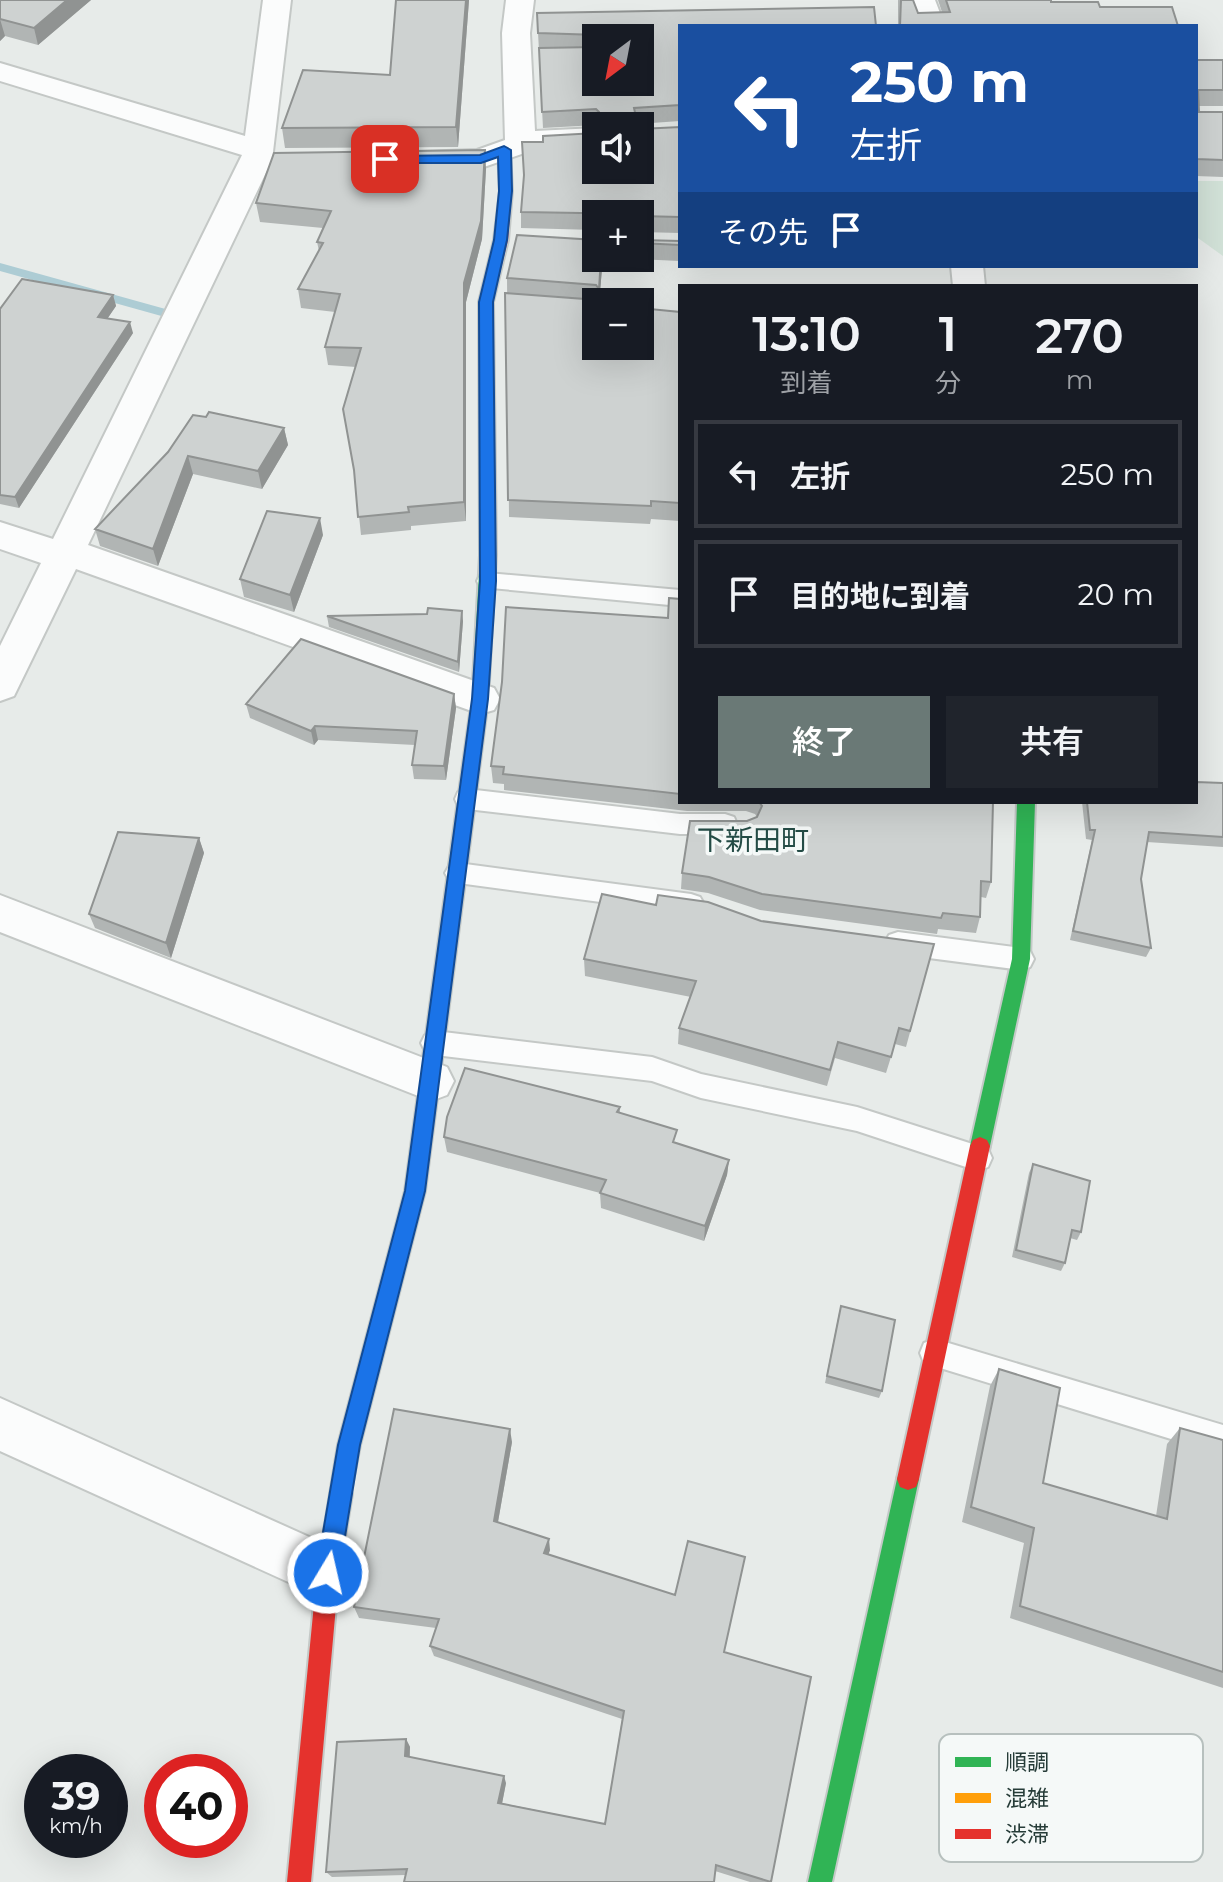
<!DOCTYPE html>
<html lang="ja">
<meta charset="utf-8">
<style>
:root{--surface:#171b24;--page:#20242c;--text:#f1f3f6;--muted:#9ea1a6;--line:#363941;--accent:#6a7976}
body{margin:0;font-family:Montserrat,"Noto Sans JP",sans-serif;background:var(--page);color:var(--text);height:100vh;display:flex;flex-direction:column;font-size:30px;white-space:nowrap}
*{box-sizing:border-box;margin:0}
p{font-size:26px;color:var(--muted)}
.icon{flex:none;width:44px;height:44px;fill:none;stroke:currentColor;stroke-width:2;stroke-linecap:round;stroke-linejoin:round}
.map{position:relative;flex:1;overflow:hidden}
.panel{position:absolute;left:678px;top:284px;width:520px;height:520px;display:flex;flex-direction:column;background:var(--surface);border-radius:0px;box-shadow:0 8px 32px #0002}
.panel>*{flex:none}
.hud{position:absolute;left:678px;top:24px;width:520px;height:244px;border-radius:0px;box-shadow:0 8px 32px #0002;background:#1a4fa0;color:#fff;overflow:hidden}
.needle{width:52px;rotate:212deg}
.controls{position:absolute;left:582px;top:24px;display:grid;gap:16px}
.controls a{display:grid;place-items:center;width:72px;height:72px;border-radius:0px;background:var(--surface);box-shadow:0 8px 32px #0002;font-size:40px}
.speed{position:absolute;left:24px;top:1754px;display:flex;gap:16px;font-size:40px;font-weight:700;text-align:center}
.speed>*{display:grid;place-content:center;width:104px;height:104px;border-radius:50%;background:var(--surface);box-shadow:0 8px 32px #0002;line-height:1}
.speed small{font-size:20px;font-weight:400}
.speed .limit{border:12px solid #d22;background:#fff;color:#111}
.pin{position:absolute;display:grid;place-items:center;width:68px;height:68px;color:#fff;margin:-34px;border-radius:16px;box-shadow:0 4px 12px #0006}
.me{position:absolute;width:88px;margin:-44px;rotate:9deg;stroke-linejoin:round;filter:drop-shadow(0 0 6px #0008)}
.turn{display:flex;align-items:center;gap:28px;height:168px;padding:0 40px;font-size:36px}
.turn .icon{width:104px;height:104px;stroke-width:2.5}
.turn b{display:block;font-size:56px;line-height:68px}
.then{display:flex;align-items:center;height:76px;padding:0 40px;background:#0003;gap:16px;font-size:30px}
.eta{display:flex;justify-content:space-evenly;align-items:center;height:136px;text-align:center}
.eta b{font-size:48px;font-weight:600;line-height:56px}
.primary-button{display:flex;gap:16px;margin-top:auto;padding:16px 40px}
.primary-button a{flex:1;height:92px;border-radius:0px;background:var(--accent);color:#fff;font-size:32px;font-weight:600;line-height:92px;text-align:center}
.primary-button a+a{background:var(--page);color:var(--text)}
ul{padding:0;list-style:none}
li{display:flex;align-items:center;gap:24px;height:108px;margin:0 16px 12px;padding:0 24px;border:4px solid var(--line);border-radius:0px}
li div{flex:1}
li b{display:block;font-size:30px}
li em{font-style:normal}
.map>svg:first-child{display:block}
.green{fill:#d2e2d8}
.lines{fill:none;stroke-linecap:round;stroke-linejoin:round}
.stream{fill:#adccd4;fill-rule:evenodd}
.lane-casing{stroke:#c4c8c6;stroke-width:4}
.street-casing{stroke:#c4c8c6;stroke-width:4}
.fast-casing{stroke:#c4c9c7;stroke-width:4}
.slow-casing{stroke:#c4c9c7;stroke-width:4}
.jam-casing{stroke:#c4c9c7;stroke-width:4}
.lane{fill:#fbfcfc;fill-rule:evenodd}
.street{fill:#fbfcfc;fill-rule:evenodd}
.fast{fill:#30b455;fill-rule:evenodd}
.slow{fill:#ff9f0a;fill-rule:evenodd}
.jam{fill:#e5322d;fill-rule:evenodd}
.wall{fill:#b1b5b4;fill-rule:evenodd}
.shaded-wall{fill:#909392}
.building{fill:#ced2d1;stroke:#909392;stroke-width:2}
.route{fill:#1a73e8;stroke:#114b97;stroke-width:2}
.labels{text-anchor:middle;stroke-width:7;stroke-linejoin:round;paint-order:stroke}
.quarter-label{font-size:28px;fill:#244c46;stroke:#f5f9f8}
.key{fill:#f5f9f8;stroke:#b7c0be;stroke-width:2}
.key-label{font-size:22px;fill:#263c38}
</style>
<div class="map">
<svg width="1223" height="1882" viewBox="0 0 1223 1882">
<rect width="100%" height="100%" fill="#e7ebe9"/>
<path class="green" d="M1196,181H1223V256L1198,238Z"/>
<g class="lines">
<path class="stream" d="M0,263L169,310L171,313L165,317L0,271Z"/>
<g class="lane-casing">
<path id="lane" d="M488,573L680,590V606L480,587L477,581L480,575Z
M467,789L680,814H725L734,817L737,824L734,831L725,834H680L467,809L458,806L455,799L458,792Z
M458,863L691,894L700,897L704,904L700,911L691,914L458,883L449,880L445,873L449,866Z
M898,932L1021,948L1030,951L1034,959L1030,967L1021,970L898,954L889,951L885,943L889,935Z
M435,1031L652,1057L701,1074L857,1107L988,1149L992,1158L988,1167L978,1171L857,1131L701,1098L652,1081L435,1055L425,1051L421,1043L425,1035Z
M935,1339L1223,1425V1455L924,1363L920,1353L924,1343Z"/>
</g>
<g class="street-casing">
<path id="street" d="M263,0H291L272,160L88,545L494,688L500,699L494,710L480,714L76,569L14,696L0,701V646L41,563L0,549V522L53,539L242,155L0,81V63L245,136Z
M506,0H534L530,33L535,131L596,128V146L536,149L481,168L416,166L412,159L416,152L477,150L505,140L502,33Z
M907,0H935L945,26H917Z
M951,266H983L985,286H953Z
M0,895L447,1067L454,1081L447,1095L431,1101L0,932Z
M0,1398L347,1554L355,1573L347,1592L328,1600L0,1451Z"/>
</g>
<g class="fast-casing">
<path id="fast" d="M488,550L496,555L488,699L467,865L464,870H452L449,865L472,699L480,555Z
M1017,802H1035L1030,959L990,1146L987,1152L980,1155L973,1152L970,1146L1012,959Z
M908,1468L916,1471L919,1479L832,1882H808L897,1479L900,1471Z"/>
</g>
<g class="slow-casing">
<path id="slow" d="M458,858L464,860L467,865L425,1191L360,1445L349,1502L341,1505L333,1502L330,1494L338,1445L405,1191L449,865L452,860Z"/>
</g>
<g class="jam-casing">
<path id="jam" d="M504,146L510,150L512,191L508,240L493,302L496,555L488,560L480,555L479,302L494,240L500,191L498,150Z
M980,1137L987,1140L990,1146L919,1479L916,1487L908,1490L900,1487L897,1479L970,1146L973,1140Z
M341,1483L349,1486L352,1494L339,1573L311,1882H287L317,1573L330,1494L333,1486Z"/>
</g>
<use href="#lane" class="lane"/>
<use href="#street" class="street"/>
<use href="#fast" class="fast"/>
<use href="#slow" class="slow"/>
<use href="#jam" class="jam"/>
</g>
<path class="wall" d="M0,0H91L38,45L5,36L0,41Z
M396,0H469L458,147L285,148L282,128L390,75Z
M898,0H913L918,13L942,12L938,0H1051V2L1100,7L1178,26H898Z
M537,13L680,26V121L637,124L638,126L596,125L543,128ZM596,38H640L596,82Z
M1196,60H1223V106H1199V112H1223V177L1196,176Z
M680,127V233L640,232V214H596V230L521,228V212L543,142Z
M486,169L482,239L466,302V521L411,526V530L361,535L355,477L343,409L356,367L328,365L325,347L335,312L301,308L298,289L319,251L317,242L323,228L260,222L256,203Z
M640,240L680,241V261L614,258H640Z
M596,258H603L599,302H596V346L680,312V521L651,519L650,524L509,517L507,278Z
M113,295L116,306L107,319L133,333L19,508L0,504V309Z
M206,417L284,428L288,445L262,489L193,474L158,566L100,546L95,529Z
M323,535L294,612L244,597L240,579Z
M680,599V802H993L991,882L986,898L981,897L980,917L976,933L938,929L937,934L760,910L708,893L681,889L682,873L747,821L757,817L755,814L746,811H687L504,790V784L493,783L491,766L668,618Z
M327,616L463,621L459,672L329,627Z
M454,694L456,708L446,780L414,779L412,765L415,745L318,740L314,745L250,718L246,704Z
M1223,783V847L1147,842L1141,879L1151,948L1146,957L1070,940L1092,840L1086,839L1082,802H1196Z
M199,838L204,853L171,958L95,928L89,914Z
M656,905L761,921L934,944L906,1047L895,1044L886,1073L835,1058L827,1086L678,1044L679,1028L691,997L585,976L584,959Z
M620,1107V1113L676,1143L729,1160L727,1175L704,1241L601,1208L600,1193L447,1152L444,1137Z
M1033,1164L1081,1232L1077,1240L1070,1238L1065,1263L1061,1271L1012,1257L1029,1173Z
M839,1313L882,1391L879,1398L825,1383Z
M999,1369L1043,1483L1156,1516L1167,1444L1180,1428L1223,1440V1688L1010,1618L1024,1543L962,1522L990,1386Z
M512,1442L498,1522L550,1550L548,1555L724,1652L771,1882H750L715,1871L405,1875L332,1877L326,1872L406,1739L410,1747V1757L506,1783L502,1803L605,1824L622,1719L434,1656L430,1646L436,1628L359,1618L354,1607Z"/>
<path class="shaded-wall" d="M67,0H91L38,45L34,28Z
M466,0H469L458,147L456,127Z
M0,19L5,36L0,41Z
M485,150L486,169L482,239L466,302V521L464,502V283Z
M601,258H603L599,302V289Z
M113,295L116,306L101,328L98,317Z
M130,322L133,333L19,508L15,497Z
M284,428L288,445L262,489L258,471Z
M188,456L193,474L158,566L153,549Z
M320,518L323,535L294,612L290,595Z
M462,611L463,621L459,672L458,662Z
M454,694L456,708L446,780L444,766Z
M315,726L318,740L314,745L311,731Z
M199,838L204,853L171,958L166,943Z
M729,1160L727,1175L704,1241L705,1226Z
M510,1429L512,1442L496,1533L494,1521Z
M549,1539L550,1550L545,1564L544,1553Z
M406,1739L410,1747L409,1764L405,1756Z
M504,1776L506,1783L501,1809L498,1803Z"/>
<path class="building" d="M0,0H67L34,28L0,19Z
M396,0H466L456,127L282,128L303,70L390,75Z
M901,0H913L918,13L950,12L946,0H1051V2H1098L1100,7H1172L1178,26H900Z
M874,7L876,26H680V105L634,108L638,126H599V112L596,109L542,112L539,48L596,47V82H640V38H598V35L538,33L537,13Z
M1196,60H1223V90H1198L1199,112H1223V160L1196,159Z
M680,127V217L640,216V214L521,212L524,175L522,142H543V136L596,133V170H640V129Z
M485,150L481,221L464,283V502L408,507L409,512L358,517L354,470L343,409L361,348L325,347L340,294L298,289L323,243L317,242L331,211L256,203L274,153Z
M517,235L596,240V258H601L599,289L596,285L507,278Z
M640,240L680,241V245L640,243Z
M22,279L113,295L98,317L130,322L15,497L0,495V309Z
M505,293L598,300V302H596V346H640V308L680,312V503L651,501V506L508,500Z
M209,412L284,428L258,471L188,456L153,549L95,529L168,452L193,415L206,417Z
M267,511L320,518L290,595L240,579Z
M669,598L680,599V794L503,774L504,767L491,766L502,682L506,607L668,618Z
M428,608L462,611L458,662L327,616L427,614Z
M301,639L454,694L444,766L412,765L417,731L315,726L311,731L246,704Z
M1196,782L1223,783V837L1149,832L1141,879L1151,948L1073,931L1095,830H1090L1087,802H1196Z
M759,802H993L991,882L981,881L980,917L943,913L941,918L762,894L709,877L682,873L690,821H747L757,817L762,806Z
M118,832L199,838L166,943L89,914Z
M602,894L656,905L658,895L708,902L761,921L934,944L910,1031L899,1028L891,1057L838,1042L830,1070L679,1028L696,981L584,959Z
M465,1068L620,1107L617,1112L677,1130L673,1142L729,1160L705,1226L600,1193L606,1180L444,1137L447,1117Z
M1033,1164L1090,1181L1081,1232L1072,1230L1065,1263L1016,1250Z
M841,1306L895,1320L882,1391L827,1376Z
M999,1369L1060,1388L1043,1483L1167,1519L1180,1428L1223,1440V1672L1020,1606L1034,1528L971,1507Z
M394,1409L510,1429L494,1521L549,1539L544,1553L675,1595L688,1541L745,1557L724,1652L811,1677L771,1882L716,1865L714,1882H404L407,1869L326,1872L337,1742L406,1739L405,1756L504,1776L498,1803L605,1824L624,1711L430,1646L439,1619L354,1607Z"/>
<path class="route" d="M504,146L511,150L512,191L507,240L493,302L496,581L488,699L425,1191L360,1445L339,1573L336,1581L328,1584L320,1581L316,1573L338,1445L405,1191L472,699L480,581L479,302L494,240L499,191L498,157L481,163H385L379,159L385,156L480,155Z"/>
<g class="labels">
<g class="quarter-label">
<text x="753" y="850">下新田町</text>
</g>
</g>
<rect x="939" y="1734" width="264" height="128" rx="12" class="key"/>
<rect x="955" y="1757" width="36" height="10" fill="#30b455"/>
<rect x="955" y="1793" width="36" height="10" fill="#ff9f0a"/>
<rect x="955" y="1829" width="36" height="10" fill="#e5322d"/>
<g class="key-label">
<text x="1005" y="1770">順調</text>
<text x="1005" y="1806">混雑</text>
<text x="1005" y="1842">渋滞</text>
</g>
</svg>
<div class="controls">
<a><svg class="needle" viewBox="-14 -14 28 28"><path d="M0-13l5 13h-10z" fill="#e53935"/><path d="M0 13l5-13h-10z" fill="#9ea1a6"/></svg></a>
<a><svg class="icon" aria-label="sound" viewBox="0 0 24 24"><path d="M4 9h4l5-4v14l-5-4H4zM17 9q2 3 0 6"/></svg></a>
<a>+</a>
<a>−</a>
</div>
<div class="speed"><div>39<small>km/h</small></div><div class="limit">40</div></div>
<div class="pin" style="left:385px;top:159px;background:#d93025"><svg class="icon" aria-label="arrive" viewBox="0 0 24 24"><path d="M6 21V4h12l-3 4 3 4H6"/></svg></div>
<svg class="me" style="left:328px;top:1573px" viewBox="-20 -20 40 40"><circle r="17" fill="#1a73e8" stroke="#fff" stroke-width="3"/><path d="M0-11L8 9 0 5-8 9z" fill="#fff"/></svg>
<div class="hud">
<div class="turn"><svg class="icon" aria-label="left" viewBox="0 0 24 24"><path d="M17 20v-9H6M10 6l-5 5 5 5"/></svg><div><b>250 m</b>左折</div></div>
<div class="then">その先<svg class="icon" aria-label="arrive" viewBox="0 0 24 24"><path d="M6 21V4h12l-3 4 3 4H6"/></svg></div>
</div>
<section class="panel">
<div class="eta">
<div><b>13:10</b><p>到着</p></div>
<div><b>1</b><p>分</p></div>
<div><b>270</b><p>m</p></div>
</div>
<ul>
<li><svg class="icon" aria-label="left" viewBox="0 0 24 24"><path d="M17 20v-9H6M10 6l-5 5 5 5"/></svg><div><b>左折</b></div><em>250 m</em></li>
<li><svg class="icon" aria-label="arrive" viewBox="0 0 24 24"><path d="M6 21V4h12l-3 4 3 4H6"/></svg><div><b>目的地に到着</b></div><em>20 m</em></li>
</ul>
<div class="primary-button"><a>終了</a><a>共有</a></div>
</section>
</div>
